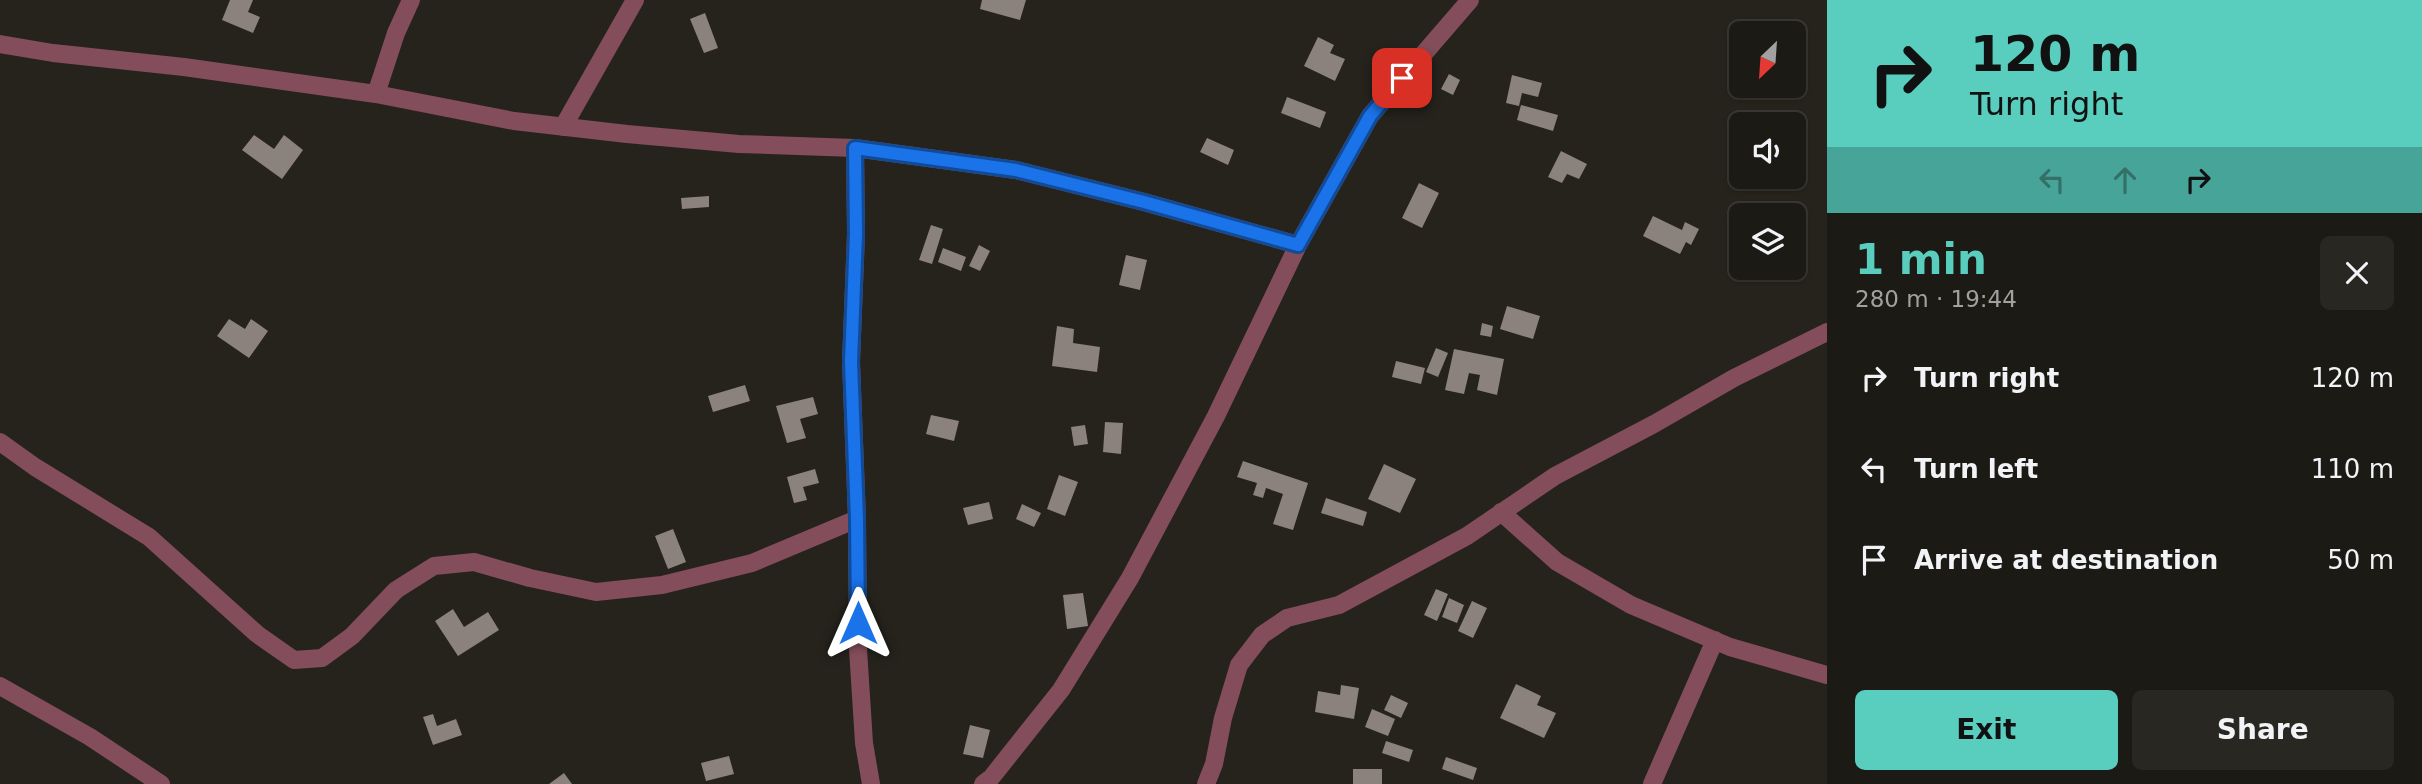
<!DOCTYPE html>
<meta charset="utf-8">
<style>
:root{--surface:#1c1a15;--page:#292722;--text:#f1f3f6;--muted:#a0a1a0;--line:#3a3834;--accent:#59cebf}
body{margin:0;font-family:"DejaVu Sans",sans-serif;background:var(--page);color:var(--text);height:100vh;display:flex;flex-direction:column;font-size:26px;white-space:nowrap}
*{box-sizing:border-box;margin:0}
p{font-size:23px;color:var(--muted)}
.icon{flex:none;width:38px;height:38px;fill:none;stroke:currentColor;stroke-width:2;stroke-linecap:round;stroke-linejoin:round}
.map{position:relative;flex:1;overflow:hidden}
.drawer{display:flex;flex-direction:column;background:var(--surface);width:595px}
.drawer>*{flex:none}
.banner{background:#59cebf;color:#111;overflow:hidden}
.needle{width:46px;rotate:205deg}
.tools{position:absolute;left:1729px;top:21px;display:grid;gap:14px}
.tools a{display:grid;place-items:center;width:77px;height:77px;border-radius:10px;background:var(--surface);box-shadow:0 2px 5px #0004,0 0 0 2px var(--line);font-size:35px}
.pin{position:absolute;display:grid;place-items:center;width:60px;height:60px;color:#fff;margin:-30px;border-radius:14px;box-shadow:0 4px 10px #0006}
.me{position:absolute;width:77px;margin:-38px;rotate:0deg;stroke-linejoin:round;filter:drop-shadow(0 0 5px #0008)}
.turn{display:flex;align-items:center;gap:24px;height:147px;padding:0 28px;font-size:32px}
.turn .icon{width:91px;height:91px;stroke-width:2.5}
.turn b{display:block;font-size:49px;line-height:60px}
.lanes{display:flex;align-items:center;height:66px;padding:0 28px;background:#0003;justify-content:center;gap:35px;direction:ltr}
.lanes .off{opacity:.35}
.round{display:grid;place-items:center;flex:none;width:74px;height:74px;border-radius:10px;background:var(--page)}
.head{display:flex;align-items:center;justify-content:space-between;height:119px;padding:0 28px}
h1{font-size:42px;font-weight:700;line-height:52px;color:var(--accent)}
.action{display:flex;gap:14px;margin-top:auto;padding:14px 28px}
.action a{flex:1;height:80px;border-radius:10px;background:var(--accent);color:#111;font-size:28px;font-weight:700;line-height:80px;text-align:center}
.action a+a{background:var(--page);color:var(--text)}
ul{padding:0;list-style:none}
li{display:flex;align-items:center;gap:21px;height:91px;padding:0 28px}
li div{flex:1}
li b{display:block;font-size:26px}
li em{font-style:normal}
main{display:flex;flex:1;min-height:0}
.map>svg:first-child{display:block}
.building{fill:#8b827d}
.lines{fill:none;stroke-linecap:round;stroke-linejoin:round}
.street{stroke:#844d5b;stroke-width:18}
.route-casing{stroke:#114b97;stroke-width:18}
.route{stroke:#1a73e8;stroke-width:12}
</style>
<main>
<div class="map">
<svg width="1827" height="784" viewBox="0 0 1827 784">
<rect width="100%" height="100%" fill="#25231c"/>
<path class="building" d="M230,0H253L248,12L260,17L253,33L222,20Z
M982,0H1026L1020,20L980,9Z
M705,13L718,48L704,53L690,19Z
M1318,37L1334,45L1330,53L1345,59L1335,81L1304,66Z
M1449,74L1460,80L1453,95L1441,89Z
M1512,75L1542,83L1538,97L1522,93L1519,106L1506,103Z
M1287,97L1326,112L1320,128L1281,113Z
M1521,105L1558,115L1553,131L1517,120Z
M254,135L274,149L284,135L303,150L282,179L242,150Z
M1207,138L1234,150L1228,165L1200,152Z
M1561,151L1587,164L1579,179L1567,174L1562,183L1548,177Z
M1419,183L1439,193L1422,228L1402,218Z
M709,196V207L682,209L681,198Z
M1653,216L1682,230L1685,222L1699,229L1691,245L1686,242L1680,254L1643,236Z
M931,225L943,229L932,264L919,260Z
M979,245L990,251L980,271L969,266Z
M943,248L966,257L961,271L938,262Z
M1126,255L1147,260L1140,290L1119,285Z
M1507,306L1540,316L1533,339L1500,329Z
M229,319L245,329L251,319L268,331L249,358L217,336Z
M1482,323L1493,326L1491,337L1480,335Z
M1057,326L1074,329L1073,343L1100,347L1097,372L1052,366Z
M1436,348L1448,353L1438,377L1426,372Z
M1454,349L1504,359L1497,395L1477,390L1480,375L1469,373L1464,394L1445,390Z
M1396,361L1425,368L1421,384L1392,377Z
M745,385L750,401L713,412L708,396Z
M813,397L818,414L800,419L806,438L787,443L776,406Z
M931,415L959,421L954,441L926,434Z
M1105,422L1123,423L1121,454L1103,452Z
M1085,425L1088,444L1074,446L1071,427Z
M1243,461L1308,483L1293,530L1273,524L1283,494L1266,488L1263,498L1253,495L1257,483L1237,477Z
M1384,464L1416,479L1400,513L1368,499Z
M815,469L819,483L803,487L807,500L794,503L787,477Z
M1059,475L1078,482L1065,516L1047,509Z
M1326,498L1367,512L1363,526L1321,513Z
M989,502L993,519L968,525L963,508Z
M1022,504L1041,513L1034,527L1016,519Z
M673,529L686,562L668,569L655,536Z
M1436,589L1448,594L1437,621L1424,615Z
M1083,593L1088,626L1067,629L1063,595Z
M1449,598L1464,605L1457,623L1442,617Z
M1472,601L1487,608L1473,638L1458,631Z
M453,609L464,627L488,612L499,630L458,656L435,621Z
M1516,684L1541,696L1537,705L1556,713L1544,738L1500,718Z
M1341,685L1359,688L1354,719L1315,712L1318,691L1340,695Z
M1391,695L1408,703L1401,718L1384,710Z
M1372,709L1395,719L1388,736L1365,727Z
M433,714L437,726L456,719L462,735L433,745L423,717Z
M970,725L990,730L983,758L963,754Z
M1386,741L1413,750L1409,762L1382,753Z
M729,756L734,774L706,781L701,763Z
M1446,757L1477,768L1473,780L1442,769Z
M1353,769H1382V784H1353Z
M564,773L572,784H549Z"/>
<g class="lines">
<path class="street" d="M0,44L53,53L184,67L376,94L514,121L627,134L739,144L855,148L1016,170L1144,202L1298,245
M376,94L396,33L411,0
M563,127L635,0
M855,148L856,234L851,362L857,519L858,649L864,743L871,784
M0,442L35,467L149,537L257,634L294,660L322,658L352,636L396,590L434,566L474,562L530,578L596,592L662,585L752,563L857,519
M1501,512L1557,562L1631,605L1730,647L1827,675
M0,686L90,737L161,784
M983,784L991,778L1061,690L1130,578L1216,416L1298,245L1370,116L1470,0
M1206,784L1214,764L1223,718L1239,665L1262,635L1287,618L1339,605L1467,536L1555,476L1654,424L1734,378L1827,332
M1652,784L1715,640"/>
</g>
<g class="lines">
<g class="route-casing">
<path id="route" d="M858,623L857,519L851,362L856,234L855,148L1016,170L1144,202L1298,245L1370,116L1402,78"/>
</g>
<use href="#route" class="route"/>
</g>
</svg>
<div class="tools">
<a><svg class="needle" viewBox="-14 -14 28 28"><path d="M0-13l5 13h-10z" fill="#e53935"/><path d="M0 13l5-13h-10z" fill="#a0a1a0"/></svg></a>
<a><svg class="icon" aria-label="sound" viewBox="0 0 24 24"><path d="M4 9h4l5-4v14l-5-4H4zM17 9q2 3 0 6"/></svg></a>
<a><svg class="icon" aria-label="layers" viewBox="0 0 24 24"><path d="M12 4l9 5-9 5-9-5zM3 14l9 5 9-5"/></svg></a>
</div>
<div class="pin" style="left:1402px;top:78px;background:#d93025"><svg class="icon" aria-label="arrive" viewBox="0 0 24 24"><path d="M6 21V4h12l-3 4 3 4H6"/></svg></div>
<svg class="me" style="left:858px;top:623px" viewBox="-20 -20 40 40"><path d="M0-17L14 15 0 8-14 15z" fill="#1a73e8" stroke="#fff" stroke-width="4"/></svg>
</div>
<section class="drawer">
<div class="banner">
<div class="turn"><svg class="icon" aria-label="right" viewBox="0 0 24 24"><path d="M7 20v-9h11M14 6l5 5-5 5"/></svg><div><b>120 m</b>Turn right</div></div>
<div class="lanes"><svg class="icon off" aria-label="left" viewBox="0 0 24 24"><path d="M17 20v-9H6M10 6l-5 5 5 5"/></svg><svg class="icon off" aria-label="ahead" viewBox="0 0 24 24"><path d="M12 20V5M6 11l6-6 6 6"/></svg><svg class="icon" aria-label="right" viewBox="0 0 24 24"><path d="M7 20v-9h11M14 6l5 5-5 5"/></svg></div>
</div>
<div class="head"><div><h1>1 min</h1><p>280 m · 19:44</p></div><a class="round"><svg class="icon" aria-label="close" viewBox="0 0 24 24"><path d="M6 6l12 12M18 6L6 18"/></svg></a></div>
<ul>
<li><svg class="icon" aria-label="right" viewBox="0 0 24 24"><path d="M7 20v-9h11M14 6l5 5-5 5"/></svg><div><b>Turn right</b></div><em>120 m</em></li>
<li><svg class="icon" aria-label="left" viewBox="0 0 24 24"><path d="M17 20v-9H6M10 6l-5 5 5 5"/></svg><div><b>Turn left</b></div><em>110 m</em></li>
<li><svg class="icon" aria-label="arrive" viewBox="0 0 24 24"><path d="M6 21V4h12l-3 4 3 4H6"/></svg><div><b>Arrive at destination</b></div><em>50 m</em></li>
</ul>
<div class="action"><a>Exit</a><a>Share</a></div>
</section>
</main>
